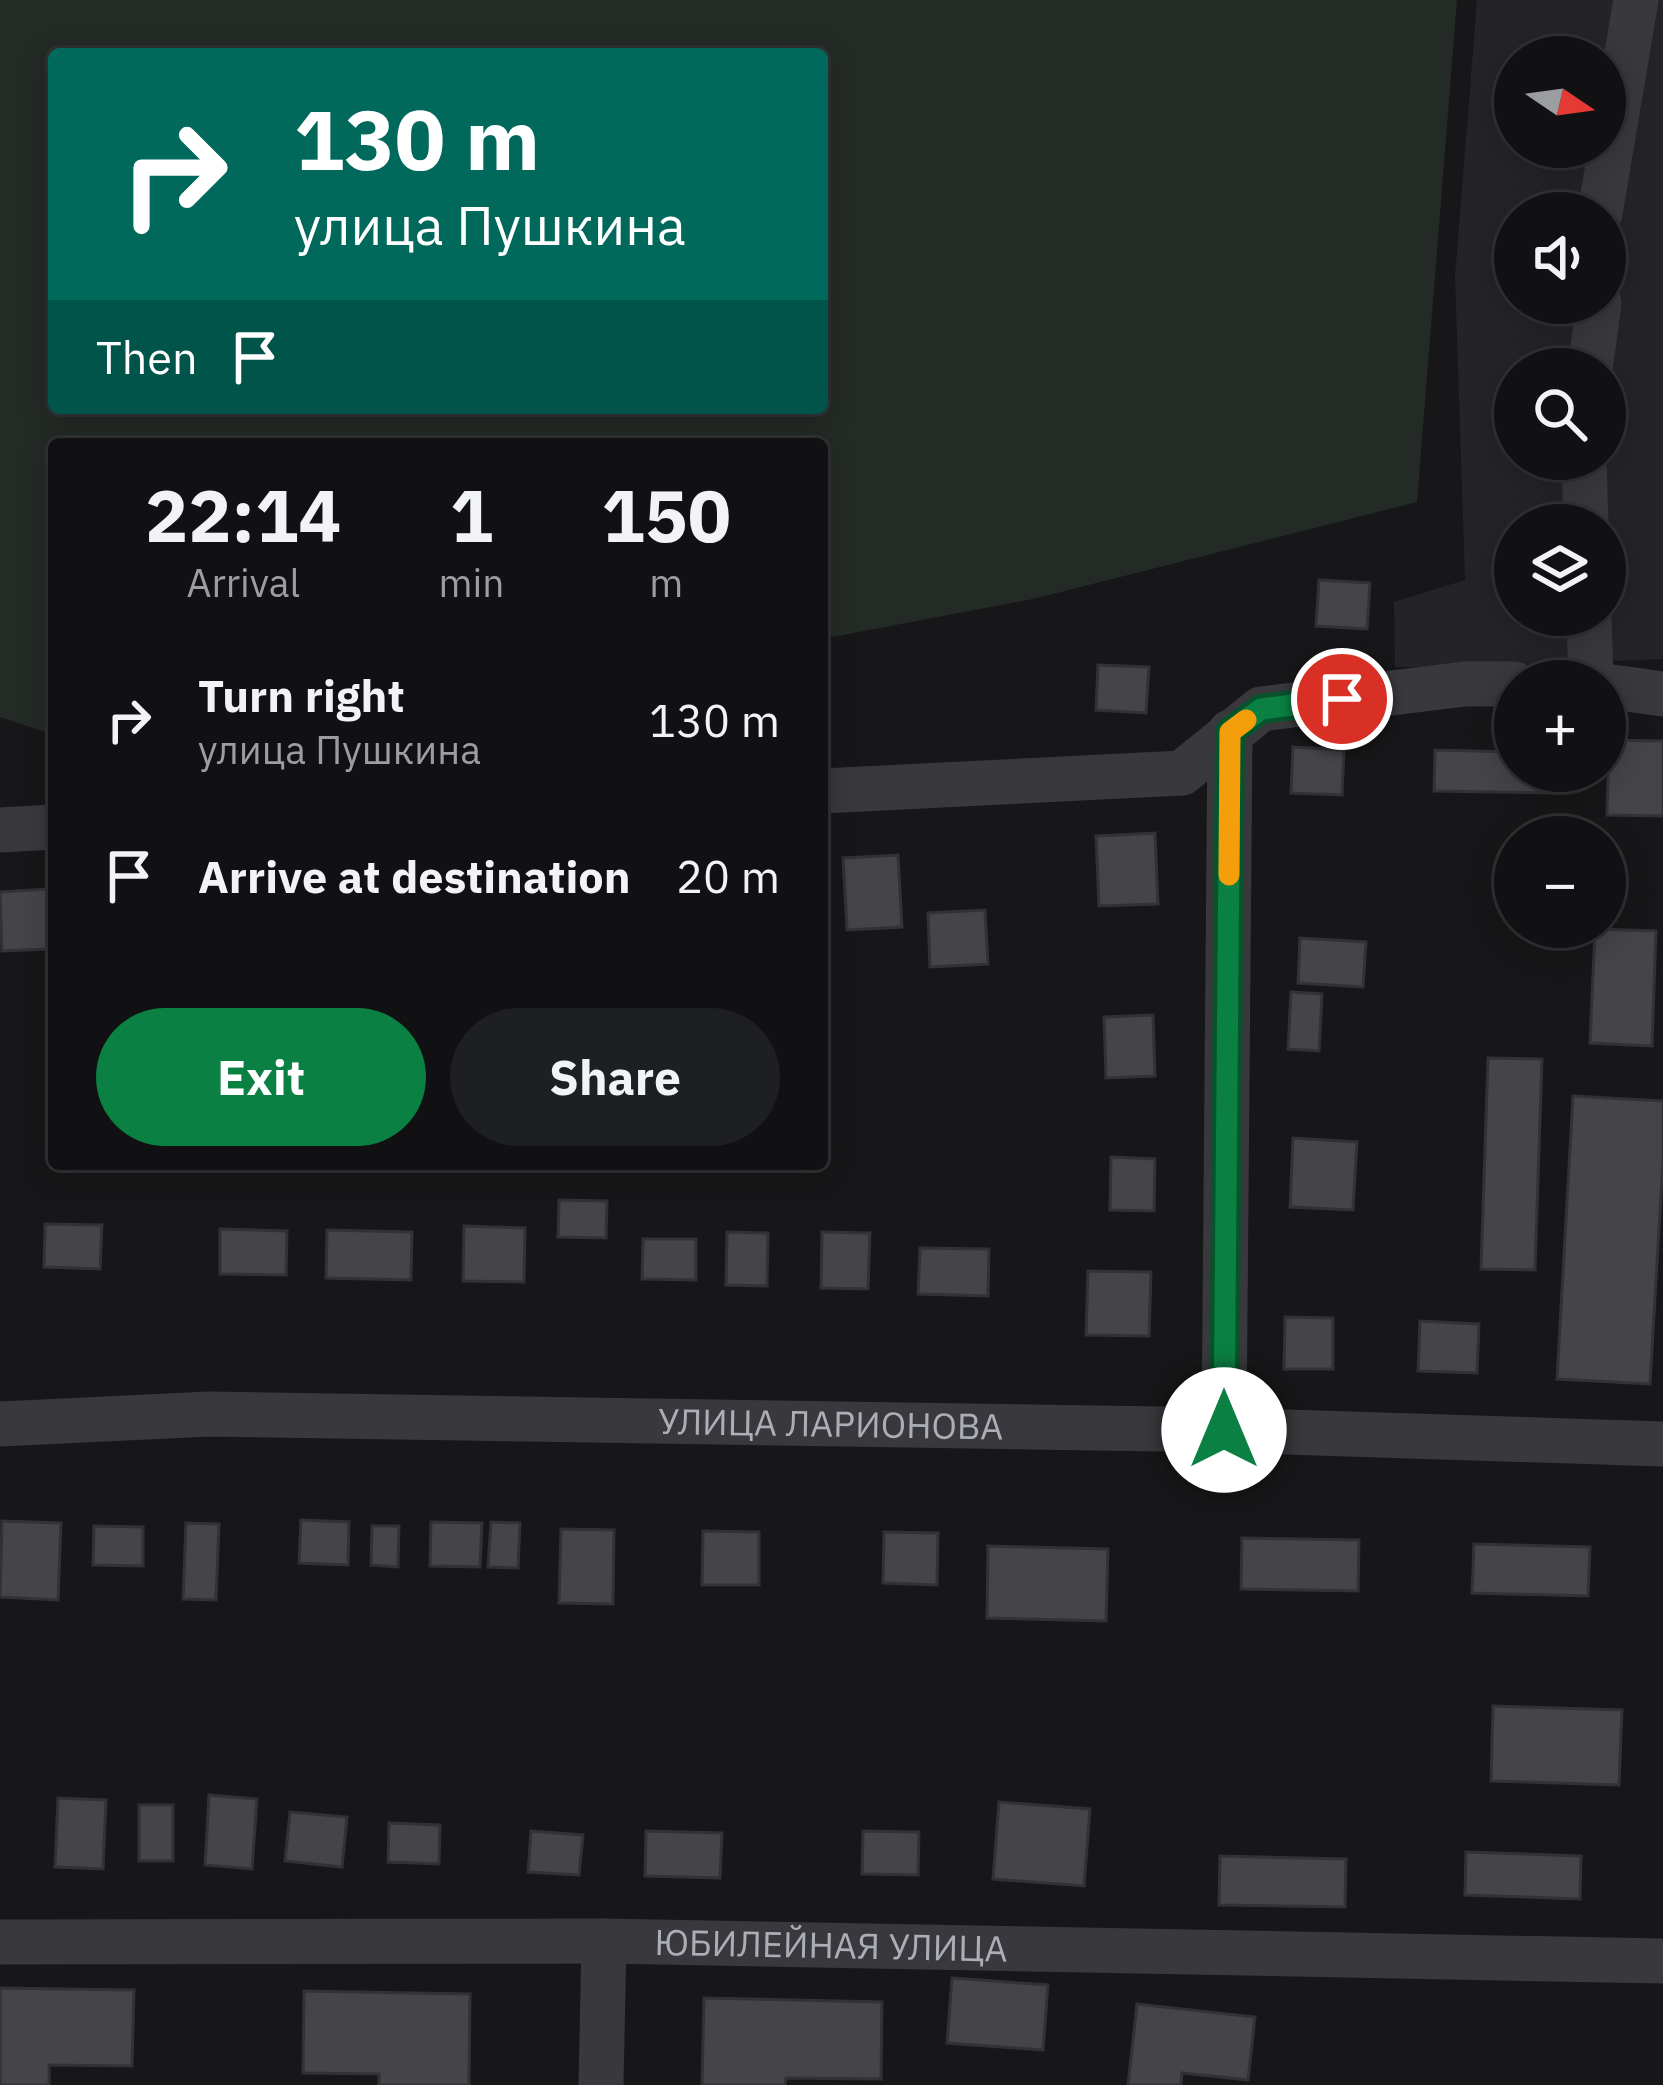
<!DOCTYPE html>
<meta charset="utf-8">
<style>
:root{--surface:#111113;--page:#1e1f21;--text:#f1f3f6;--muted:#9c9da0;--line:#303133;--accent:#0b8043}
body{margin:0;font-family:"IBM Plex Sans",sans-serif;background:var(--page);color:var(--text);height:100vh;display:flex;flex-direction:column;font-size:45px;white-space:nowrap}
*{box-sizing:border-box;margin:0}
p{font-size:39px;color:var(--muted)}
.icon{flex:none;width:66px;height:66px;fill:none;stroke:currentColor;stroke-width:2;stroke-linecap:round;stroke-linejoin:round}
.map{position:relative;flex:1;overflow:hidden}
.details{position:absolute;left:48px;top:438px;width:780px;height:732px;display:flex;flex-direction:column;background:var(--surface);border-radius:12px;box-shadow:0 6px 30px #0003,0 0 0 3px var(--line)}
.details>*{flex:none}
.top-card{position:absolute;left:48px;top:48px;width:780px;height:366px;border-radius:12px;box-shadow:0 6px 30px #0003,0 0 0 3px var(--line);background:#00695c;color:#fff;overflow:hidden}
.needle{width:78px;rotate:103deg}
.buttons{position:absolute;left:1494px;top:36px;display:grid;gap:24px}
.buttons a{display:grid;place-items:center;width:132px;height:132px;border-radius:50%;background:var(--surface);box-shadow:0 6px 30px #0003,0 0 0 3px var(--line);font-size:60px}
.pin{position:absolute;display:grid;place-items:center;width:102px;height:102px;color:#fff;margin:-51px;border:6px solid #fff;border-radius:50%;box-shadow:0 3px 12px #0007}
.me{position:absolute;width:132px;margin:-66px;rotate:0deg;stroke-linejoin:round;filter:drop-shadow(0 0 9px #0008)}
.turn{display:flex;align-items:center;gap:42px;height:252px;padding:0 48px;font-size:54px}
.turn .icon{width:156px;height:156px;stroke-width:2.5}
.turn b{display:block;font-size:84px;line-height:102px}
.then{display:flex;align-items:center;height:114px;padding:0 48px;background:#0003;gap:24px;font-size:45px}
.eta{display:flex;justify-content:space-evenly;align-items:center;height:204px;text-align:center}
.eta b{font-size:72px;font-weight:700;line-height:84px}
.action{display:flex;gap:24px;margin-top:auto;padding:24px 48px}
.action a{flex:1;height:138px;border-radius:72px;background:var(--accent);color:#fff;font-size:48px;font-weight:700;line-height:138px;text-align:center}
.action a+a{background:var(--page);color:var(--text)}
ul{padding:0;list-style:none}
li{display:flex;align-items:center;gap:36px;height:156px;padding:0 48px}
li div{flex:1}
li b{display:block;font-size:45px}
li em{font-style:normal}
.map>svg:first-child{display:block}
.built{fill:#242326;fill-rule:evenodd}
.green{fill:#242a25;fill-rule:evenodd}
.building{fill:#454449;stroke:#323135;stroke-width:3}
.lines{fill:none;stroke-linecap:round;stroke-linejoin:round}
.minor{stroke:#39393d;stroke-width:45}
.route-casing{stroke:#07532c;stroke-width:30}
.route{stroke:#0b8043;stroke-width:21}
.slow{stroke:#f59e0b;stroke-width:21}
.labels{text-anchor:middle;stroke-width:9;stroke-linejoin:round;paint-order:stroke}
.street-label{font-size:36px;fill:#abadb7;stroke:#121214}
</style>
<div class="map">
<svg width="1663" height="2085" viewBox="0 0 1663 2085">
<rect width="100%" height="100%" fill="#171719"/>
<path class="built" d="M1477,0H1663V659L1457,667H1395L1394,602L1465,580L1455,276ZM1515,57H1605V147H1515ZM1515,213H1605V303H1515ZM1515,369H1605V459H1515ZM1515,525H1605V615H1515Z"/>
<path class="green" d="M0,0H1457L1417,502L1033,599L822,639V444H54V735L0,717ZM54,54H822V408H54Z"/>
<path class="building" d="M1319,580L1370,583L1367,629L1316,626Z
M1098,665L1149,667L1146,713L1096,710Z
M1609,740L1663,741V816L1607,815Z
M1293,747L1344,750L1342,795L1291,793Z
M1435,750L1515,752V771H1557V793L1434,791Z
M1155,833L1158,904L1099,906L1096,836Z
M898,855L902,927L847,930L843,858Z
M47,889L50,949L2,951L0,892Z
M985,910L988,964L930,967L928,913Z
M1595,929L1656,931L1652,1046L1590,1043Z
M1300,938L1366,942L1363,987L1298,983Z
M1291,992L1322,994L1319,1051L1288,1049Z
M1153,1015L1155,1076L1106,1078L1104,1017Z
M1488,1058L1542,1059L1535,1270L1481,1269Z
M1573,1096L1663,1101V1160L1650,1384L1557,1379Z
M1293,1138L1357,1142L1353,1210L1290,1207Z
M1111,1157L1155,1159L1154,1211L1110,1210Z
M559,1200L607,1201L606,1238L558,1237Z
M45,1224L102,1225L100,1269L44,1267Z
M464,1226L525,1228L524,1282L463,1281Z
M220,1229L287,1231L286,1275L220,1274Z
M327,1230L412,1232L411,1280L326,1278Z
M727,1232L768,1233L767,1286L726,1285Z
M822,1232L870,1233L868,1289L821,1288Z
M643,1239H696V1280L642,1279Z
M920,1248L989,1249L988,1296L918,1294Z
M1088,1271L1151,1272L1149,1336L1086,1335Z
M1285,1317L1333,1318V1369H1284Z
M1420,1321L1479,1324L1477,1373L1418,1371Z
M301,1520L349,1522L348,1565L299,1563Z
M2,1521L61,1523L58,1600L0,1597Z
M431,1522L482,1523L480,1567L430,1566Z
M491,1522L520,1523L518,1568L488,1567Z
M186,1523L219,1524L216,1600L183,1599Z
M94,1526L143,1527V1566L93,1565Z
M372,1526H399L398,1567L371,1565Z
M561,1529L614,1530L613,1604L559,1603Z
M703,1531L759,1532V1585H702Z
M884,1532L938,1533L937,1585L883,1583Z
M1242,1538L1359,1540L1358,1591L1241,1589Z
M1474,1544L1590,1547L1588,1596L1472,1593Z
M988,1546L1108,1549L1106,1621L987,1618Z
M1493,1706L1622,1710L1619,1785L1491,1781Z
M209,1795L257,1799L252,1869L205,1865Z
M58,1798L106,1800L103,1869L55,1867Z
M999,1802L1090,1809L1084,1886L993,1879Z
M139,1805H173V1861H139Z
M290,1812L347,1817L342,1867L285,1861Z
M389,1823L440,1825L439,1864L388,1862Z
M531,1831L583,1835L579,1875L528,1872Z
M646,1831L722,1833L720,1878L645,1876Z
M863,1831L919,1832L918,1875L862,1874Z
M1466,1852L1581,1856L1580,1899L1465,1895Z
M1220,1856L1346,1859L1345,1907L1219,1905Z
M952,1978L1048,1985L1043,2050L947,2043Z
M0,1988L134,1990L132,2066L49,2065V2085H0Z
M304,1991L470,1994L469,2085H379V2074L303,2073Z
M704,1998L882,2002L881,2079L786,2078L785,2085H702Z
M1137,2004L1255,2017L1248,2080L1182,2073L1181,2085H1128Z"/>
<g class="lines">
<g class="minor">
<path d="M1600,213L1636,0"/>
<path d="M1590,369L1599,303"/>
<path d="M1584,459L1586,525"/>
<path d="M1589,615L1591,681"/>
<path d="M1605,686L1663,694"/>
<path d="M822,791L1182,773L1261,709L1465,684H1515"/>
<path d="M0,830L54,827"/>
<path id="s1" d="M0,1424L209,1414L1224,1430L1663,1444"/>
<path d="M1224,1430L1230,732"/>
<path id="s2" d="M0,1942L604,1941L1663,1961"/>
<path d="M601,2085L604,1941"/>
</g>
</g>
<g class="lines">
<g class="route-casing">
<path id="route" d="M1224,1430L1230,732L1261,709L1342,699"/>
</g>
<use href="#route" class="route"/>
<path class="slow" d="M1229,875L1230,732L1246,720"/>
</g>
<g class="labels">
<g class="street-label">
<text dy="13" stroke="none"><textPath href="#s1" startOffset="831">УЛИЦА ЛАРИОНОВА</textPath></text>
<text dy="13" stroke="none"><textPath href="#s2" startOffset="831">ЮБИЛЕЙНАЯ УЛИЦА</textPath></text>
</g>
</g>
</svg>
<div class="buttons">
<a><svg class="needle" viewBox="-14 -14 28 28"><path d="M0-13l5 13h-10z" fill="#e53935"/><path d="M0 13l5-13h-10z" fill="#9c9da0"/></svg></a>
<a><svg class="icon" aria-label="sound" viewBox="0 0 24 24"><path d="M4 9h4l5-4v14l-5-4H4zM17 9q2 3 0 6"/></svg></a>
<a><svg class="icon" aria-label="search" viewBox="0 0 24 24"><circle cx="10" cy="10" r="6"/><path d="M15 15l6 6"/></svg></a>
<a><svg class="icon" aria-label="layers" viewBox="0 0 24 24"><path d="M12 4l9 5-9 5-9-5zM3 14l9 5 9-5"/></svg></a>
<a>+</a>
<a>−</a>
</div>
<div class="pin" style="left:1342px;top:699px;background:#d93025"><svg class="icon" aria-label="arrive" viewBox="0 0 24 24"><path d="M6 21V4h12l-3 4 3 4H6"/></svg></div>
<svg class="me" style="left:1224px;top:1430px" viewBox="-20 -20 40 40"><circle r="19" fill="#fff"/><path d="M0-13L10 11 0 6-10 11z" fill="#0b8043"/></svg>
<div class="top-card">
<div class="turn"><svg class="icon" aria-label="right" viewBox="0 0 24 24"><path d="M7 20v-9h11M14 6l5 5-5 5"/></svg><div><b>130 m</b>улица Пушкина</div></div>
<div class="then">Then<svg class="icon" aria-label="arrive" viewBox="0 0 24 24"><path d="M6 21V4h12l-3 4 3 4H6"/></svg></div>
</div>
<section class="details">
<div class="eta">
<div><b>22:14</b><p>Arrival</p></div>
<div><b>1</b><p>min</p></div>
<div><b>150</b><p>m</p></div>
</div>
<ul>
<li><svg class="icon" aria-label="right" viewBox="0 0 24 24"><path d="M7 20v-9h11M14 6l5 5-5 5"/></svg><div><b>Turn right</b><p>улица Пушкина</p></div><em>130 m</em></li>
<li><svg class="icon" aria-label="arrive" viewBox="0 0 24 24"><path d="M6 21V4h12l-3 4 3 4H6"/></svg><div><b>Arrive at destination</b></div><em>20 m</em></li>
</ul>
<div class="action"><a>Exit</a><a>Share</a></div>
</section>
</div>
